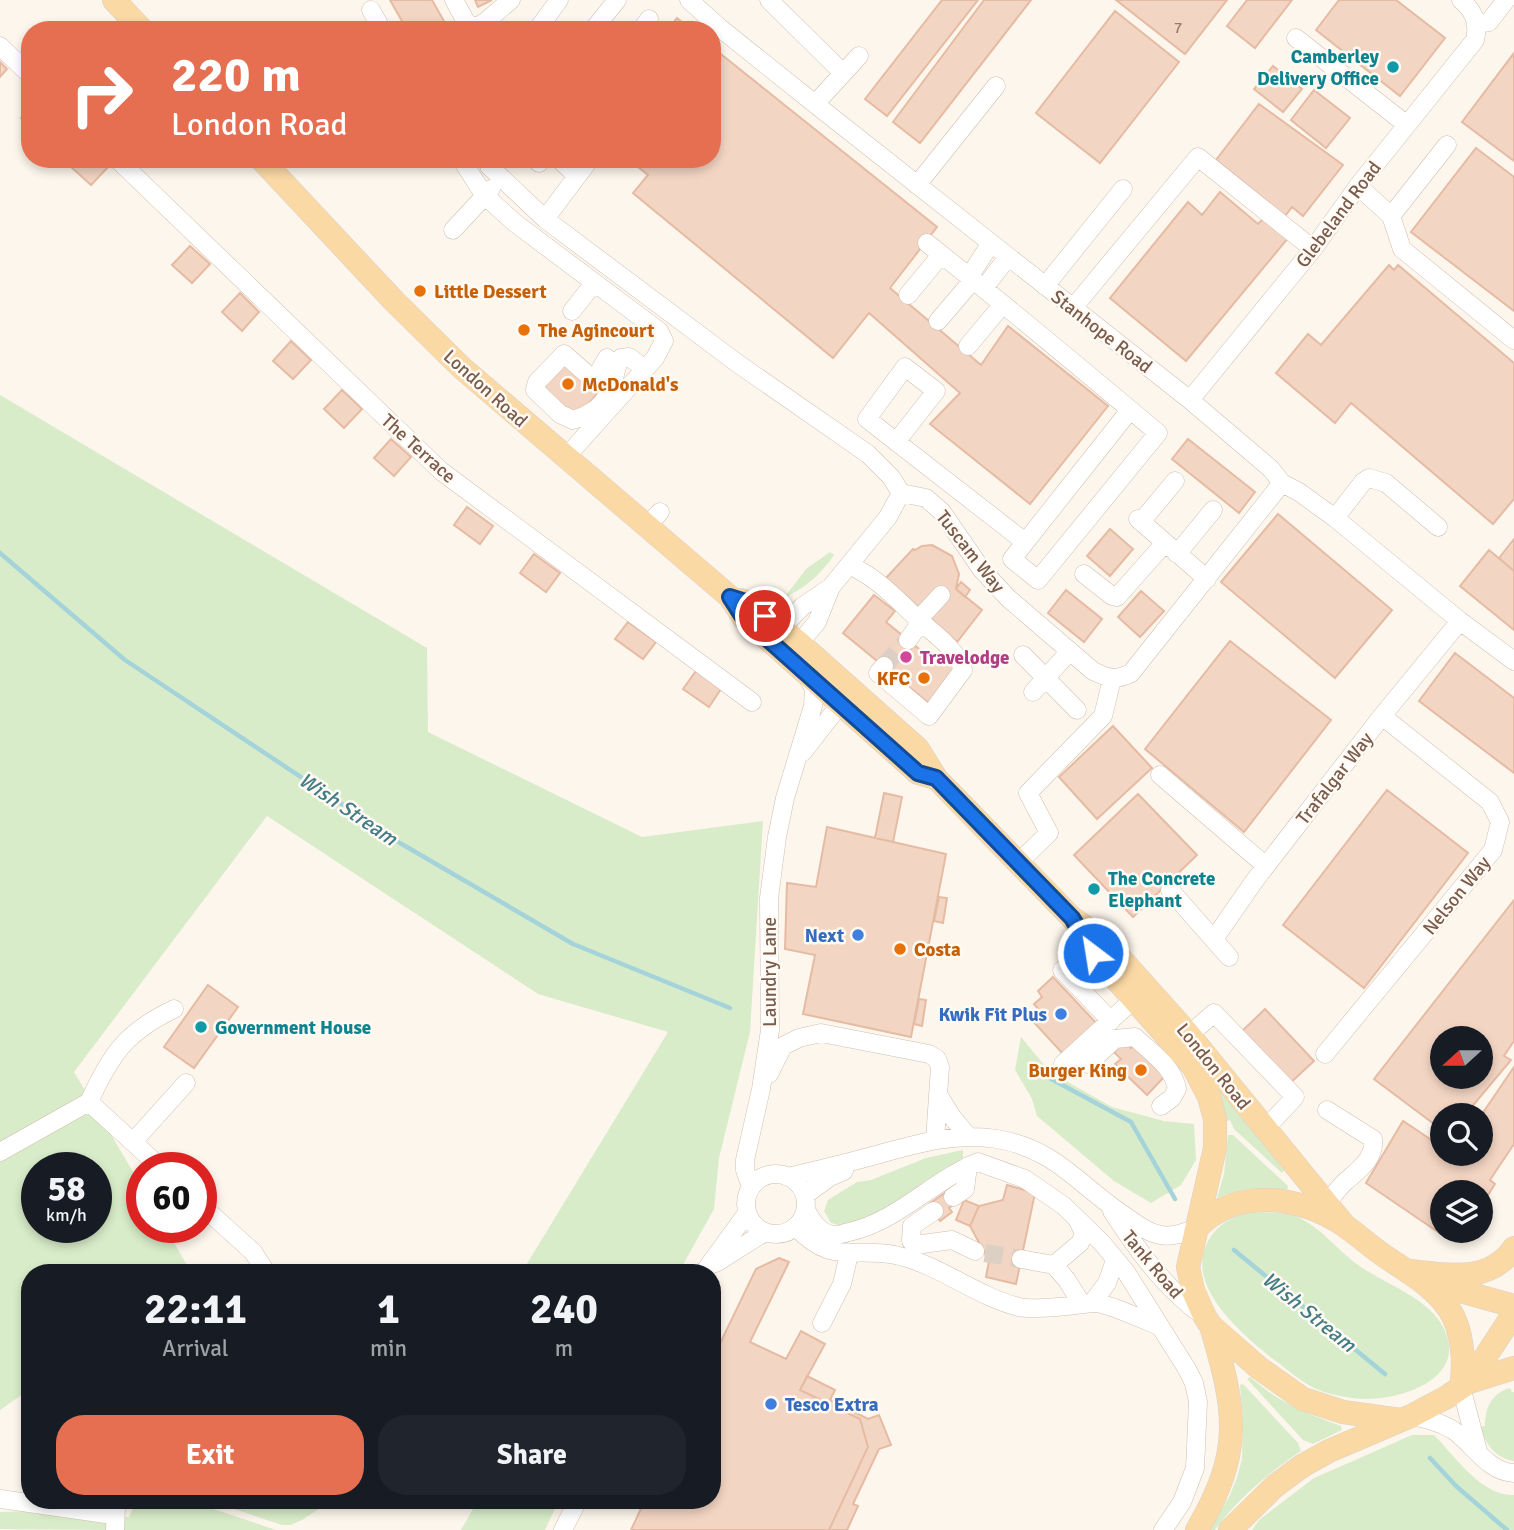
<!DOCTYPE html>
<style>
:root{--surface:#171b24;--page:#20242c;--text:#f1f3f6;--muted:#9ea1a6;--accent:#e76f51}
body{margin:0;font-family:Signika,sans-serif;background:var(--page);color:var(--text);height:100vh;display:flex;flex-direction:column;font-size:26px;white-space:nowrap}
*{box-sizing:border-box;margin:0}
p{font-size:23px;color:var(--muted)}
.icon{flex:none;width:38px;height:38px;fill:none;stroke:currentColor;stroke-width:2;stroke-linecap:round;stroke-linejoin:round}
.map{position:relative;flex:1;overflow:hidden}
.sheet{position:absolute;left:21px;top:1264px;width:700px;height:245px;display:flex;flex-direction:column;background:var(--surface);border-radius:28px;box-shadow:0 4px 10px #0003}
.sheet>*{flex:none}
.hud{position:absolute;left:21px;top:21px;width:700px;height:147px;border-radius:28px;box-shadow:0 4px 10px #0003;background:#e76f51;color:#fff;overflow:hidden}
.needle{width:46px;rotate:249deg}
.fabs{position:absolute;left:1430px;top:1026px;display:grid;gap:14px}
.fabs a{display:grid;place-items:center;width:63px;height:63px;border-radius:50%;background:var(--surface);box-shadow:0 4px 10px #0003;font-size:35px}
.speed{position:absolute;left:21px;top:1152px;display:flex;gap:14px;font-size:35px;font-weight:700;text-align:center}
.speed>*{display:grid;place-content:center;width:91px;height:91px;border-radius:50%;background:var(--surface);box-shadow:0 4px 10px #0003;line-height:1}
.speed small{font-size:18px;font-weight:400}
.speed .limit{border:10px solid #d22;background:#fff;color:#111}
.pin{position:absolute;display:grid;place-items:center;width:60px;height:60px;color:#fff;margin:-30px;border:4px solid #fff;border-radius:50%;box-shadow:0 2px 7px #0007}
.me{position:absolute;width:77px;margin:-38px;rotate:329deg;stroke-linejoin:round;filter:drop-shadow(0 0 5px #0008)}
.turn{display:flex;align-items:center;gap:24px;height:147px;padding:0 35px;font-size:32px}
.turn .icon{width:91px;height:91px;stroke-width:2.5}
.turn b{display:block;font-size:49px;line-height:60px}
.eta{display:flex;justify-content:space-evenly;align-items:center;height:119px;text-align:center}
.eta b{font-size:42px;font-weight:700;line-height:49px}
.cta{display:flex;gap:14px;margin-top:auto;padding:14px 35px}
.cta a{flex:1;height:80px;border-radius:28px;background:var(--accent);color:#fff;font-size:28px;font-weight:700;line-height:80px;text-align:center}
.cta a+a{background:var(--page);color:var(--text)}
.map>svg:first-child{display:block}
.green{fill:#d8ecc9;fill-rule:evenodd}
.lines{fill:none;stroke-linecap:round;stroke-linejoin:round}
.stream{stroke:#a5d3da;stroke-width:4.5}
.building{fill:#f3d5c3;stroke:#e6bba3;stroke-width:2;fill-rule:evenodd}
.minor-tunnel{stroke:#dcd0c4;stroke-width:18;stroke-dasharray:18 9;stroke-linecap:butt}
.minor-casing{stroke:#d1beb0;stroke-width:19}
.major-casing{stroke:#dad1cd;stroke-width:24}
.minor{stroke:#fff;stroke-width:18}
.major{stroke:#fbd9a5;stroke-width:23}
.route-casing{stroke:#114b97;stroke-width:18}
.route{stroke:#1a73e8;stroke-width:12}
.culture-dot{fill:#0f9aa8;stroke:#fffaf3;stroke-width:2.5}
.food-dot{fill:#e8710a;stroke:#fffaf3;stroke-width:2.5}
.hotel-dot{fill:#d1479c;stroke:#fffaf3;stroke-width:2.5}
.shop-dot{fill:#3f7fe0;stroke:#fffaf3;stroke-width:2.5}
.labels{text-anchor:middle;stroke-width:5;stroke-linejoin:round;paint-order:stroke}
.number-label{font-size:16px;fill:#987a6a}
.culture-label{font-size:19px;font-weight:bold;fill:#0d838f;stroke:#fffaf3;text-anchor:start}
.street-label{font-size:19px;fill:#7a5c4d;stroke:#fffaf3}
.food-label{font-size:19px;font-weight:bold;fill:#c56008;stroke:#fffaf3;text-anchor:start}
.hotel-label{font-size:19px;font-weight:bold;fill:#b23c85;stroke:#fffaf3;text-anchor:start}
.shop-label{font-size:19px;font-weight:bold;fill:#366cbe;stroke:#fffaf3;text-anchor:end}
.water-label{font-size:21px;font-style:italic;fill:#437c86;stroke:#fffaf3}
</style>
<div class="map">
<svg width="1514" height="1530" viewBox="0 0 1514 1530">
<rect width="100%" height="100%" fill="#fdf6ec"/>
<path class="green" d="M0,395L427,648L428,732L642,837L763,821L750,1032L719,1158L714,1209L679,1272H522L668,1032L538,994L267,816L74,1072L142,1187V1227H165L191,1272H30V1389L0,1410ZM37,1167H96V1227H37Z
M830,552L834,555C822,573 804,589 784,598L806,569Z
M1021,1037L1050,1072L1112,1107L1164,1121L1194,1124L1196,1160L1181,1185L1151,1203L1114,1181L1037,1116L1032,1099L1015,1070Z
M1214,1083L1227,1097L1284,1171L1282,1173L1234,1129L1230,1120L1227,1121Z
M1228,1135H1233L1288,1186L1287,1192C1263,1186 1239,1188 1217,1198L1224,1174Z
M963,1150V1159C927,1177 883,1217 847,1226C841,1227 836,1224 831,1223L824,1211L828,1200L857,1182L871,1180L926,1158Z
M1253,1212C1267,1213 1282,1211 1295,1216C1318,1225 1335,1247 1354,1262C1381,1283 1427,1296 1443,1327C1472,1381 1392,1404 1352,1398C1340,1396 1328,1394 1316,1389C1301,1382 1287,1369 1273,1359C1243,1335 1185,1287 1207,1243C1218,1223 1232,1216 1253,1212Z
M1250,1377C1280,1403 1305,1413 1341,1426L1342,1430L1313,1444L1303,1440L1247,1379Z
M1243,1384L1298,1443L1301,1451C1270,1472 1237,1499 1215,1530H1209L1229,1497L1237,1478L1242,1459L1243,1417L1240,1385Z
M1510,1388L1512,1392H1514V1461C1495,1458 1486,1444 1480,1427L1485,1426C1485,1407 1492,1393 1510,1388Z
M1412,1435H1434C1455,1456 1481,1496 1514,1495V1530H1252L1259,1520L1314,1478Z
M182,1500H187L276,1530H122L123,1517H129L136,1501L146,1505Z
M207,1500H333L302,1520L291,1525H282Z
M478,1500H559L545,1530H461Z
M29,1510L105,1519L111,1530L0,1529V1512L28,1511L41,1517Z"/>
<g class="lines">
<path class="stream" d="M0,553L125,660L400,843L573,944L730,1008
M1029,1067L1131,1122L1175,1199
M1234,1250L1385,1374
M1430,1458L1456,1486L1507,1530"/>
</g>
<path class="building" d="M390,0H432L449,30H407Z
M475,0H492L478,7Z
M942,0H978L887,116L865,99Z
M984,0H1031L920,143L893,122Z
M1116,0H1227L1185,54Z
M1247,0H1292L1255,48L1227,26Z
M1339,0H1396L1445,38L1400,96L1316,30Z
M1115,11L1179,62L1100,163L1036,113Z
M677,18L691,30H668Z
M712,47L937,227L890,288L981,365L1008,326L1108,406L1030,504L930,424L960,393L869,313L833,358L633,193L648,175L628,159H712Z
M1514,53V161L1462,122Z
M0,62L7,69L0,77Z
M1273,66L1302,89L1283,112L1254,89Z
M1314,90L1350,118L1326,148L1291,120Z
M1259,104L1343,165L1303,216L1292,207L1285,216L1216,160Z
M30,109V126L21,118Z
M1476,148L1514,177V311L1411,232Z
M78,159H102L109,166L91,185L71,167Z
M1220,192L1258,224L1265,217L1289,237L1186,361L1110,298L1188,202L1202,215Z
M190,246L210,264L192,283L172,265Z
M1389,265L1394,270L1398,265L1514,363V499L1493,524L1351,403L1335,423L1276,373L1308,334L1321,345Z
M240,293L259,312L242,331L222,312Z
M291,341L311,360L293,379L273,361Z
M564,362L598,393L576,418L542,387Z
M342,390L362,409L344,428L324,409Z
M391,439L411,457L394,476L374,458Z
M1188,439L1255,492L1239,513L1172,459Z
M467,507L493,526L480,544L454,525Z
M1278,514L1392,610L1335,678L1221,582Z
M1110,529L1133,549L1110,576L1087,556Z
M1514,539V571L1499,558Z
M932,545L952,556L959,574L956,589L982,610L957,642L886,578L913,549L915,550L922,546Z
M1489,550L1514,571V630L1460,586Z
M534,554L560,573L546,592L520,573Z
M961,582L970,590L965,597L956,589Z
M1066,590L1102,619L1084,642L1048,613Z
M1141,591L1164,611L1140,637L1118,617Z
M874,595L895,611L886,622L940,666L946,659L959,670L931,705L843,633Z
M628,622L656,642L643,659L615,639Z
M1230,641L1331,720L1244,832L1145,749Z
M1455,653L1514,698V773L1419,701Z
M696,671L721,689L709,707L683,689Z
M1113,726L1152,768L1097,819L1059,777Z
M1387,790L1468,853L1364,988L1283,925Z
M884,793L902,797L893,842L875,838Z
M1138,794L1197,855L1133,917L1074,855Z
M827,827L946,854L911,1037L803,1014L815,955L785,949L787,883L816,887Z
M939,897L947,898L943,923L934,921Z
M1514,900V1041L1504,1056L1511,1060L1465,1115H1442V1130L1374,1079ZM1442,1038H1480V1076H1442Z
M1053,977L1099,1026L1063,1054L1030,1018L1039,1010L1034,1004L1042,997L1038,991Z
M208,985L238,1007L194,1068L164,1047Z
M919,999L926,1000L922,1026L914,1024Z
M1265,1009L1314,1061L1287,1086L1239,1034Z
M1124,1041L1131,1048L1135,1044L1166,1075L1147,1095L1115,1064L1121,1059L1114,1052Z
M1514,1067V1144L1490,1180L1495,1184L1480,1208V1192H1442V1230H1463L1450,1234H1441L1366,1183L1403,1121L1442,1147V1153L1454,1155L1456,1153H1480V1117Z
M1007,1185L1035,1193L1016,1284L986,1277L989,1261L970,1226L979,1206L1003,1200Z
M949,1190L957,1202L949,1208L952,1212L940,1221L929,1204Z
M964,1200L979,1206L970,1226L956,1220Z
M779,1258L789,1262L750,1342L786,1359L801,1331L825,1344L800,1390L860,1419L868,1447L829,1530H631L645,1500H712V1360L756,1269Z
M807,1376L835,1390L830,1400L868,1419L879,1415L891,1445L879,1449L853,1504L858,1506L847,1530H829L868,1447L860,1419L800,1390Z"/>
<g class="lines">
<path class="minor-tunnel" d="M884,666L908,640
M985,1253L1021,1259"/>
<g class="minor-casing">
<path id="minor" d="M454,0L466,22L475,28L485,22L511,0
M689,0L720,28L815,104L1190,400L1271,469L1282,483L1299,492L1335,518L1460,621L1514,661
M769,0L843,73
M371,10L382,30
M1476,24L1489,22L1506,0
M537,30L559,0
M593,30L617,0
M641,30L649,19
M1296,38L1407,125
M0,46L30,75
M815,104L859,56
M117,159L441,471L752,702
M461,159L484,195L515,223L659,331L664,341L655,358L566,457
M535,159L539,163L542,159
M559,159L577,176
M489,166L545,219L737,363L868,454L891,477L901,493L926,498L942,512L982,570L1008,598L1093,671C1107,678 1116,681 1131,673L1282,483
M917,185L996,86
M1358,186L1391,216L1402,249L1514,340
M1391,216L1447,145
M545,219L590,159
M453,230L491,189
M927,243C1005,305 1082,369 1158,433L1038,580L1012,559L1130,410
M969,277L991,243
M1045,286L1123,189
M984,288L1008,257
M908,295L941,255
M1073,308L1198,157L1313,249
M572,311L594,283
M938,321L973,280
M968,346L1003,304
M607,358L596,377L588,375L564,354L537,382L535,390L560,414L573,420C592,414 606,405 612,384C616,375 615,367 621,358L629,357L645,369
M1190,400L1313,249L1358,186L1475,40C1479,23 1474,11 1461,0
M896,442L936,391L905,367L867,419L1025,542
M1335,518L1363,482L1369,478L1386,483L1438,527
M1138,519L1207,579
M1141,522L1175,481
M647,526L660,512
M1177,554L1213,510
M849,565C878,578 896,599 919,620C935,635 956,648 963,670L929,716L878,673L884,666
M1084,574L1112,596L1117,597L1164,544
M918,620L941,595
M772,637L803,606L831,587L888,517L901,493
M908,640L921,622
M792,652L817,622L831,587
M1023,655L1077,710
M1033,692L1070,651
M803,752L848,694
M1160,775L1266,866
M1019,862L1049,833L1028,793L1103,716L1112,679
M1170,890L1229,957
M1214,939L1255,880L1382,716L1460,621
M1062,970L1111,1021
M1189,1035L1214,1013L1295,1097L1265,1129
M1076,1052L1088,1064L1115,1039L1135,1037C1151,1053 1173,1066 1177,1089L1172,1098L1161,1106
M1325,1054L1493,850L1500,822L1490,802L1382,716
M1063,1064L1135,998
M769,1074L783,1046L799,1038L821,1033L929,1054L937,1059L940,1067L935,1140
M939,1096L952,1117L968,1136
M89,1102C111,1054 126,1032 174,1009
M89,1102L160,1167
M133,1142L186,1083
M0,1152L89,1102
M746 1204a30 30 0 1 1 60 0a30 30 0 1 1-60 0Z
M788,1177C818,1170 847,1163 876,1155C916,1144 955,1132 997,1139C1057,1149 1080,1187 1128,1218C1138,1225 1148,1233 1161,1235C1172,1238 1186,1232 1197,1228
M751,1187L745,1170V1160L761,1089L770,1030L769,898L777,837L785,798L813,706L814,689L807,676
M805,1195L830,1177L844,1171
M953,1197L965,1189L968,1166
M1327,1203C1333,1196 1339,1187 1346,1181C1360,1169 1375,1158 1373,1139L1327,1110
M201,1205L253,1252L266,1272
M806,1210C812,1221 819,1233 833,1235C837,1236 844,1233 849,1232C898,1221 932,1181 978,1162L1025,1179L1064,1206L1102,1243L1126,1272L1187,1369L1194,1383L1198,1402L1195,1468L1182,1502L1163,1530
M934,1211L912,1226L911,1241L915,1245L952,1240L975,1251
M1112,1211C1138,1251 1166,1290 1205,1317
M796,1227C831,1265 852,1247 895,1255C939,1264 975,1296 1019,1307C1034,1311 1076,1305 1093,1303C1106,1302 1146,1321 1159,1326
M1021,1259L1054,1265L1066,1279L1082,1304
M716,1263L765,1232
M1054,1265L1080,1243L1084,1233L1077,1219
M704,1272L747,1213
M1092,1303L1107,1283L1115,1260
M822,1323L842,1284L849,1254
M1461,1387L1478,1451
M1411,1416C1426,1419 1440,1422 1453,1430C1473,1444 1488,1472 1514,1473
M0,1499L106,1514L116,1507
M115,1530L116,1507
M563,1530L578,1500"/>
</g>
<g class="major-casing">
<path id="major" d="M114,0L142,30
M261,159L394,301L462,368L730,597L743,617L918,773L936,778
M740,600L749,603L799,643L918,749L936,778L1072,918L1104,940L1189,1035L1345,1226
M1078,927L1093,953L1193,1066L1209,1097L1215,1119V1148L1188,1267L1193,1290L1205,1317L1211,1326L1259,1368L1303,1399L1343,1412L1401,1420
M1197,1228C1236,1186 1302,1196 1345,1226C1358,1235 1370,1246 1383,1255C1406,1271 1433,1285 1449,1309C1463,1330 1465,1363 1461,1387
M1410,1271C1447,1275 1489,1284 1514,1248
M1431,1283L1514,1306
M1469,1382L1514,1313
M1197,1530C1244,1450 1236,1411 1211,1326
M1230,1530L1275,1486L1302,1466L1329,1451L1411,1416L1447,1397L1469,1382L1514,1368"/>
</g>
<use href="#minor" class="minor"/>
<use href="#major" class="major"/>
</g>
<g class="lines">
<g class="route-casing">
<path id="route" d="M765,616L749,603L730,597L743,617L918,773L936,778L1072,918L1093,953"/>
</g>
<use href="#route" class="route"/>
</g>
<g class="culture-dot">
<circle cx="1393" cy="67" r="7"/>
<circle cx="1094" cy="889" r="7"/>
<circle cx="201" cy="1027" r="7"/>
</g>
<g class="food-dot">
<circle cx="420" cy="291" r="7"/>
<circle cx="524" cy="330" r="7"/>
<circle cx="568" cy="384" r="7"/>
<circle cx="924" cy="678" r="7"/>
<circle cx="900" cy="949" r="7"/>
<circle cx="1141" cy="1070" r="7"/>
</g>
<circle class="hotel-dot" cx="906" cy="657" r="7"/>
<g class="shop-dot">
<circle cx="858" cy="935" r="7"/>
<circle cx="1061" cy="1014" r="7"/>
<circle cx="771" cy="1404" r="7"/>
</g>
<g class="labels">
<g class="number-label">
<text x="1178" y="33">7</text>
</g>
<g class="culture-label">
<text x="1379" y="63" text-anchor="end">Camberley<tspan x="1379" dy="22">Delivery Office</tspan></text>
<text x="1108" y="885">The Concrete<tspan x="1108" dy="22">Elephant</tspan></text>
<text x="215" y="1034">Government House</text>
</g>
<g class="street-label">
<text transform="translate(1338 214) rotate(-53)" y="7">Glebeland Road</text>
<text transform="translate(1102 331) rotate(38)" y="7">Stanhope Road</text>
<text transform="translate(486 388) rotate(42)" y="7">London Road</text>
<text transform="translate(419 448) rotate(42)" y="7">The Terrace</text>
<text transform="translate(971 551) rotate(52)" y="7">Tuscam Way</text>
<text transform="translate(1334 778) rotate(-52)" y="7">Trafalgar Way</text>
<text transform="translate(1456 895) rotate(-51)" y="7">Nelson Way</text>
<text transform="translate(769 972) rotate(-90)" y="7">Laundry Lane</text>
<text transform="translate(1214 1066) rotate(51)" y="7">London Road</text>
<text transform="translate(1153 1264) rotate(50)" y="7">Tank Road</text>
</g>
<g class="food-label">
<text x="434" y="298">Little Dessert</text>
<text x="538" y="337">The Agincourt</text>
<text x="582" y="391">McDonald's</text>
<text x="910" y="685" text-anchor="end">KFC</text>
<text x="914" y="956">Costa</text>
<text x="1127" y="1077" text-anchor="end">Burger King</text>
</g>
<g class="hotel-label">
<text x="920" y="664">Travelodge</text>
</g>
<g class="shop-label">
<text x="844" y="942">Next</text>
<text x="1047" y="1021">Kwik Fit Plus</text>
<text x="785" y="1411" text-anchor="start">Tesco Extra</text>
</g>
<g class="water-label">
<text transform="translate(348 809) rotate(34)" y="7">Wish Stream</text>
<text transform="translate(1309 1312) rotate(39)" y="7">Wish Stream</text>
</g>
</g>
</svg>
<div class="fabs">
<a><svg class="needle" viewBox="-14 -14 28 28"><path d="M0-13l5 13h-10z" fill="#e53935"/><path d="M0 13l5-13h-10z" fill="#9ea1a6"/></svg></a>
<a><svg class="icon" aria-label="search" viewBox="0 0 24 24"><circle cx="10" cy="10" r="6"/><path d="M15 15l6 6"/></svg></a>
<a><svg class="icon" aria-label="layers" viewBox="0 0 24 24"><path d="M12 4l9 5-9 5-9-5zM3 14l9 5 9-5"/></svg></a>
</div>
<div class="speed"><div>58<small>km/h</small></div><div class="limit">60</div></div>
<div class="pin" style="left:765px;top:616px;background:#d93025"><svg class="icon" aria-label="arrive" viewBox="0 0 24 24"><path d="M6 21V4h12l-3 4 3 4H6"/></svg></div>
<svg class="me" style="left:1093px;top:953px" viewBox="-20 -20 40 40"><circle r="17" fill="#1a73e8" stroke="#fff" stroke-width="3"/><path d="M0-11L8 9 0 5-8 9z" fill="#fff"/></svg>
<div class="hud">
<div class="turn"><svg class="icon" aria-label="right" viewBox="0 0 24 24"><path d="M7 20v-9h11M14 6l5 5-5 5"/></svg><div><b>220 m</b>London Road</div></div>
</div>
<section class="sheet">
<div class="eta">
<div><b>22:11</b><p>Arrival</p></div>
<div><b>1</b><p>min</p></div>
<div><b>240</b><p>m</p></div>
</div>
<div class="cta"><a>Exit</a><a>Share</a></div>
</section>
</div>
